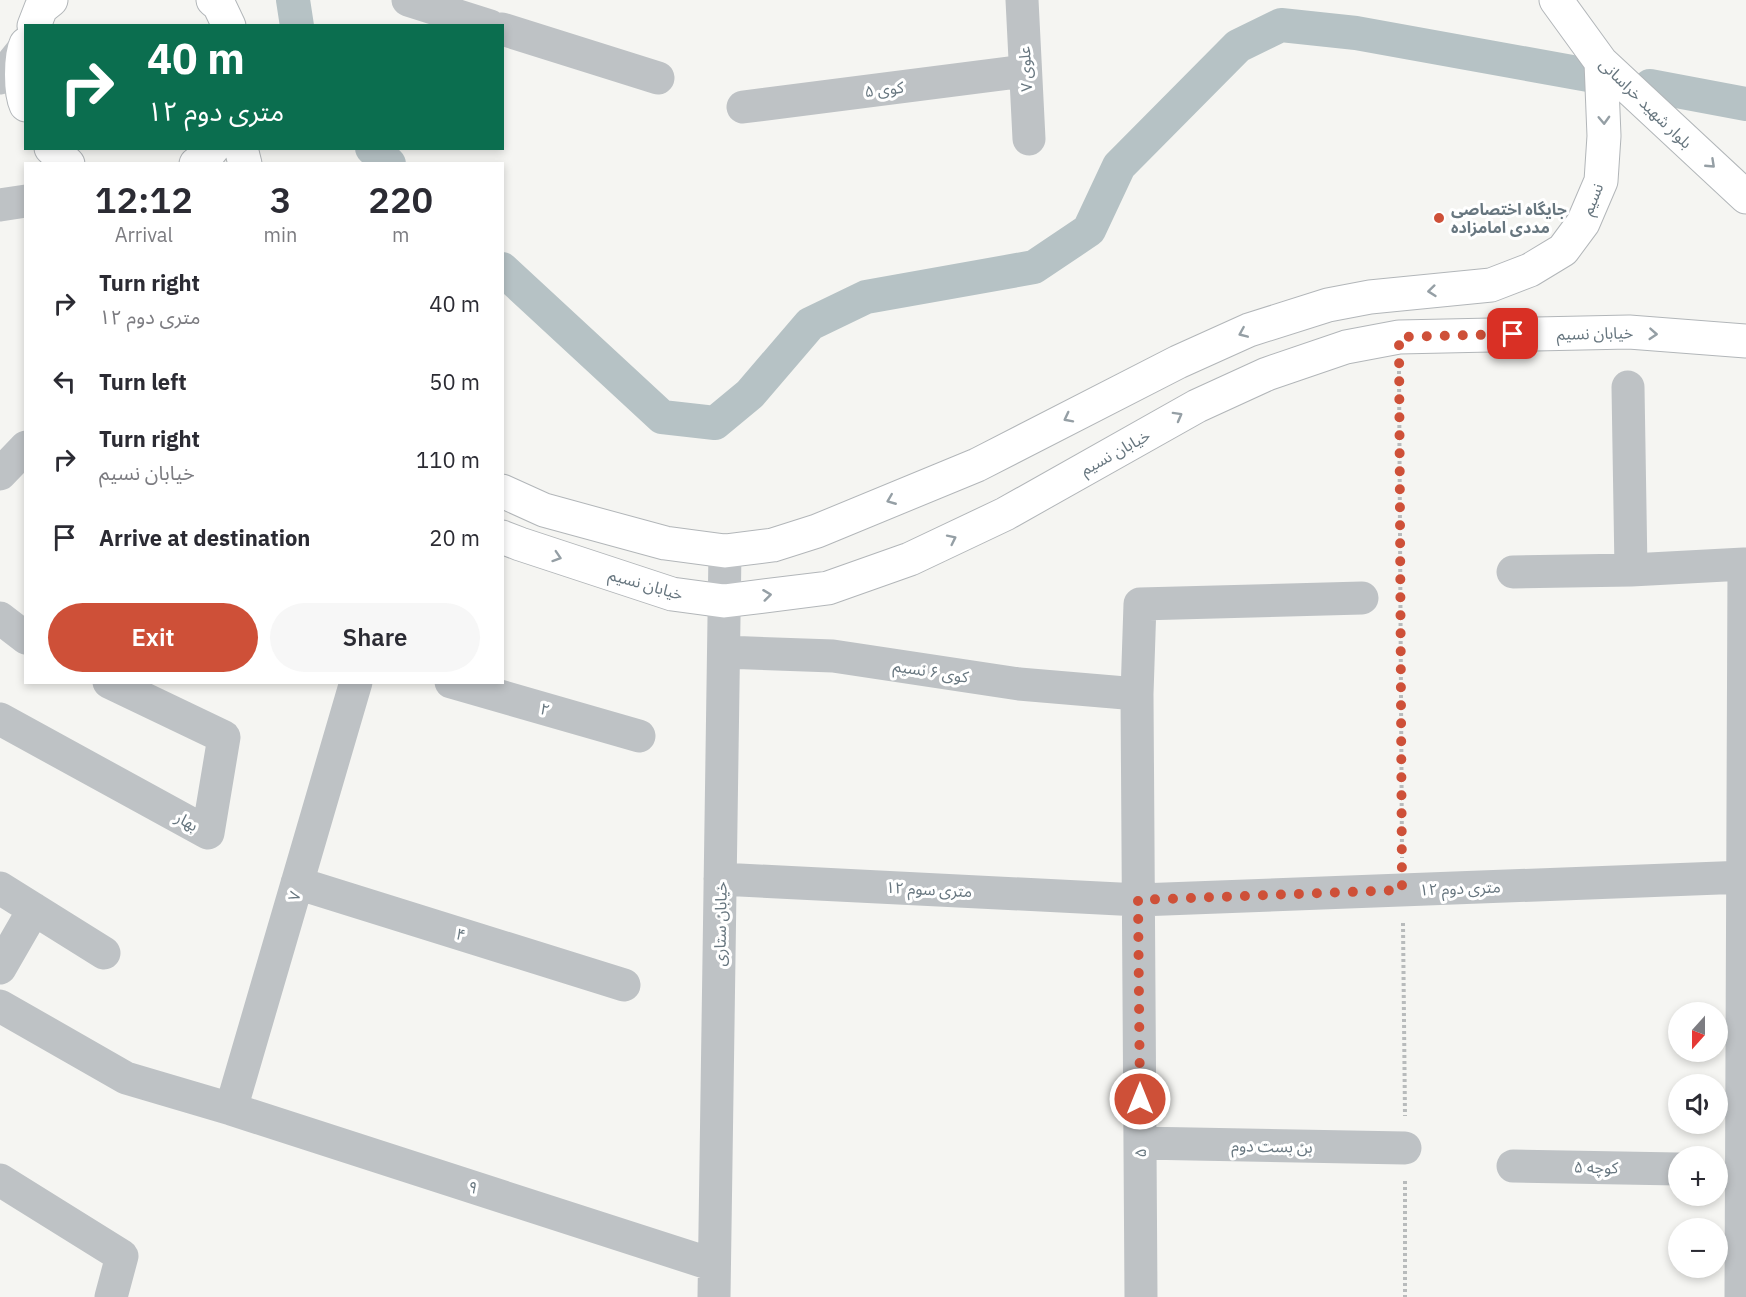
<!DOCTYPE html>
<meta charset="utf-8">
<style>
:root{--surface:#fff;--page:#f7f7f7;--text:#2b2b33;--muted:#7c7c81;--accent:#ce5038}
body{margin:0;font-family:"IBM Plex Sans","Noto Sans Arabic",sans-serif;background:var(--page);color:var(--text);height:100vh;display:flex;flex-direction:column;font-size:22px;white-space:nowrap}
*{box-sizing:border-box;margin:0}
p{font-size:20px;color:var(--muted)}
.icon{flex:none;width:33px;height:33px;fill:none;stroke:currentColor;stroke-width:2;stroke-linecap:round;stroke-linejoin:round}
.map{position:relative;flex:1;overflow:hidden}
.drawer{position:absolute;left:24px;top:162px;width:480px;height:522px;display:flex;flex-direction:column;background:var(--surface);border-radius:0px;box-shadow:0 3px 9px #0003}
.drawer>*{flex:none}
.banner{position:absolute;left:24px;top:24px;width:480px;height:126px;border-radius:0px;box-shadow:0 3px 9px #0003;background:#0b6e4f;color:#fff;overflow:hidden}
.needle{width:39px;rotate:201deg}
.buttons{position:absolute;left:1668px;top:1002px;display:grid;gap:12px}
.buttons a{display:grid;place-items:center;width:60px;height:60px;border-radius:50%;background:var(--surface);box-shadow:0 3px 9px #0003;font-size:30px}
.pin{position:absolute;display:grid;place-items:center;width:51px;height:51px;color:#fff;margin:-26px;border-radius:12px;box-shadow:0 3px 9px #0006}
.me{position:absolute;width:66px;margin:-33px;rotate:0deg;stroke-linejoin:round;filter:drop-shadow(0 0 4px #0008)}
.turn{display:flex;align-items:center;gap:21px;height:126px;padding:0 24px;font-size:27px}
.turn .icon{width:78px;height:78px;stroke-width:2.5}
.turn b{display:block;font-size:42px;line-height:51px}
.eta{display:flex;justify-content:space-evenly;align-items:center;height:102px;text-align:center}
.eta b{font-size:36px;font-weight:600;line-height:42px}
.action{display:flex;gap:12px;margin-top:auto;padding:12px 24px}
.action a{flex:1;height:69px;border-radius:36px;background:var(--accent);color:#fff;font-size:24px;font-weight:600;line-height:69px;text-align:center}
.action a+a{background:var(--page);color:var(--text)}
ul{padding:0;list-style:none}
li{display:flex;align-items:center;gap:18px;height:78px;padding:0 24px}
li div{flex:1}
li b{display:block;font-size:22px}
li em{font-style:normal}
.map>svg:first-child{display:block}
.lines{fill:none;stroke-linecap:round;stroke-linejoin:round}
.canal{stroke:#b6c2c5;stroke-width:34}
.major-casing{stroke:#b2b6b9;stroke-width:35}
.path{stroke:#b8bbbc;stroke-width:4;stroke-dasharray:3 3;stroke-linecap:butt}
.minor{stroke:#bec2c5;stroke-width:33}
.major{stroke:#fff;stroke-width:33}
.oneway{stroke:#959fa5}
.route{stroke:#ce5038;stroke-width:10;stroke-dasharray:0 18}
.poi-dot{fill:#ce5038;stroke:#fff;stroke-width:2}
.labels{text-anchor:middle;stroke-width:6;stroke-linejoin:round;paint-order:stroke}
.street-label{font-size:16px;fill:#67767f;stroke:#fff}
.poi-label{font-size:16px;font-weight:bold;fill:#67767f;stroke:#fff;text-anchor:start}
</style>
<div class="map">
<svg width="1746" height="1297" viewBox="0 0 1746 1297">
<rect width="100%" height="100%" fill="#f5f5f2"/>
<g class="lines">
<path class="canal" d="M293,0L297,26
M1650,86L1746,104
M372,148L389,164
M502,269L662,417L715,423L750,394L810,324L866,297L1034,267L1089,230L1119,166L1238,46L1281,25L1356,33L1594,76"/>
<g class="major-casing">
<path id="major" d="M213,0L219,5L229,26
M1556,0L1601,62L1746,197
M34,26L41,8L51,0
M26,44C20,57 20,92 26,105
M51,148L68,164
M241,148L245,164
M196,164L205,158L213,148
M502,491L544,510L665,543L725,551L773,545L817,531L977,465L1178,362L1249,330L1328,305L1370,297L1491,285L1530,270L1563,250L1583,223L1601,181L1604,136L1601,62
M502,537L520,544L672,594L724,601L828,588L910,559L1005,514L1197,406L1267,374L1346,347L1399,337L1629,332L1746,341"/>
</g>
<path class="path" d="M1399,371L1402,858
M1403,923L1405,1116
M1405,1181V1297"/>
<path class="minor" d="M408,0L490,26
M1022,0L1029,139
M502,29L658,78
M0,78L22,51
M743,107L1025,71
M0,205L26,201
M1628,387L1631,570
M0,474L26,447
M1513,572L1631,570L1744,564L1741,1297
M0,618L26,638
M724,652L833,656L1019,684L1137,694
M451,682L639,736
M0,719L208,833L224,737L109,682
M720,879L1139,900L1746,877
M297,883L624,985
M0,888L104,953
M0,968L34,909
M0,1006L126,1078L231,1109L714,1265
M231,1109L356,682
M1140,1143L1405,1148
M1513,1166L1678,1169
M0,1180L122,1256L111,1297
M714,1297L725,551
M1141,1297L1137,694L1140,604L1362,598"/>
<use href="#major" class="major"/>
</g>
<defs><path id="oneway-chevron" d="M-2-3.5L2.5 0L-2 3.5" fill="none" stroke-width="1.6" stroke-linecap="round" stroke-linejoin="round" transform="scale(1.5)"/></defs>
<g class="oneway">
<use href="#oneway-chevron" transform="translate(1604 120) rotate(88)"/>
<use href="#oneway-chevron" transform="translate(1711 164) rotate(43)"/>
<use href="#oneway-chevron" transform="translate(1432 291) rotate(174)"/>
<use href="#oneway-chevron" transform="translate(1243 333) rotate(157)"/>
<use href="#oneway-chevron" transform="translate(1653 334) rotate(4)"/>
<use href="#oneway-chevron" transform="translate(1178 416) rotate(-29)"/>
<use href="#oneway-chevron" transform="translate(1068 418) rotate(153)"/>
<use href="#oneway-chevron" transform="translate(891 500) rotate(158)"/>
<use href="#oneway-chevron" transform="translate(952 539) rotate(-26)"/>
<use href="#oneway-chevron" transform="translate(557 557) rotate(18)"/>
<use href="#oneway-chevron" transform="translate(767 595) rotate(-7)"/>
</g>
<g class="lines">
<path class="route" d="M1140,1099L1138,900L1402,890L1399,337L1513,334"/>
</g>
<circle class="poi-dot" cx="1439" cy="218" r="6"/>
<g class="labels">
<g class="street-label">
<text transform="translate(1025 69) rotate(-93)" y="6">علوی ۷</text>
<text transform="translate(884 89) rotate(-7)" y="6">کوی ۵</text>
<text transform="translate(1646 103) rotate(44)" y="6">بلوار شهید خراسانی</text>
<text transform="translate(1592 199) rotate(-68)" y="6">نسیم</text>
<text transform="translate(1595 333) rotate(-1)" y="6">خیابان نسیم</text>
<text transform="translate(1115 452) rotate(-29)" y="6">خیابان نسیم</text>
<text transform="translate(646 584) rotate(16)" y="6">خیابان نسیم</text>
<text transform="translate(931 671) rotate(9)" y="6">کوی ۶ نسیم</text>
<text transform="translate(545 709) rotate(16)" y="6">۲</text>
<text transform="translate(187 821) rotate(29)" y="6">بهار</text>
<text transform="translate(1460 888) rotate(-2)" y="6">۱۲ متری دوم</text>
<text transform="translate(929 889) rotate(3)" y="6">۱۲ متری سوم</text>
<text transform="translate(294 896) rotate(-74)" y="6">۷</text>
<text transform="translate(720 924) rotate(-89)" y="6">خیابان ستاری</text>
<text transform="translate(461 934) rotate(17)" y="6">۴</text>
<text transform="translate(1272 1146) rotate(1)" y="6">بن بست دوم</text>
<text transform="translate(1140 1153) rotate(-90)" y="6">۵</text>
<text transform="translate(1596 1167) rotate(1)" y="6">کوچه ۵</text>
<text transform="translate(473 1187) rotate(18)" y="6">۹</text>
</g>
<g class="poi-label">
<text x="1451" y="215">جایگاه اختصاصی<tspan x="1451" dy="18">مددی امامزاده</tspan></text>
</g>
</g>
</svg>
<div class="buttons">
<a><svg class="needle" viewBox="-14 -14 28 28"><path d="M0-13l5 13h-10z" fill="#e53935"/><path d="M0 13l5-13h-10z" fill="#7c7c81"/></svg></a>
<a><svg class="icon" aria-label="sound" viewBox="0 0 24 24"><path d="M4 9h4l5-4v14l-5-4H4zM17 9q2 3 0 6"/></svg></a>
<a>+</a>
<a>−</a>
</div>
<div class="pin" style="left:1513px;top:334px;background:#d93025"><svg class="icon" aria-label="arrive" viewBox="0 0 24 24"><path d="M6 21V4h12l-3 4 3 4H6"/></svg></div>
<svg class="me" style="left:1140px;top:1099px" viewBox="-20 -20 40 40"><circle r="17" fill="#ce5038" stroke="#fff" stroke-width="3"/><path d="M0-11L8 9 0 5-8 9z" fill="#fff"/></svg>
<div class="banner">
<div class="turn"><svg class="icon" aria-label="right" viewBox="0 0 24 24"><path d="M7 20v-9h11M14 6l5 5-5 5"/></svg><div><b>40 m</b>۱۲ متری دوم</div></div>
</div>
<section class="drawer">
<div class="eta">
<div><b>12:12</b><p>Arrival</p></div>
<div><b>3</b><p>min</p></div>
<div><b>220</b><p>m</p></div>
</div>
<ul>
<li><svg class="icon" aria-label="right" viewBox="0 0 24 24"><path d="M7 20v-9h11M14 6l5 5-5 5"/></svg><div><b>Turn right</b><p>۱۲ متری دوم</p></div><em>40 m</em></li>
<li><svg class="icon" aria-label="left" viewBox="0 0 24 24"><path d="M17 20v-9H6M10 6l-5 5 5 5"/></svg><div><b>Turn left</b></div><em>50 m</em></li>
<li><svg class="icon" aria-label="right" viewBox="0 0 24 24"><path d="M7 20v-9h11M14 6l5 5-5 5"/></svg><div><b>Turn right</b><p>خیابان نسیم</p></div><em>110 m</em></li>
<li><svg class="icon" aria-label="arrive" viewBox="0 0 24 24"><path d="M6 21V4h12l-3 4 3 4H6"/></svg><div><b>Arrive at destination</b></div><em>20 m</em></li>
</ul>
<div class="action"><a>Exit</a><a>Share</a></div>
</section>
</div>
